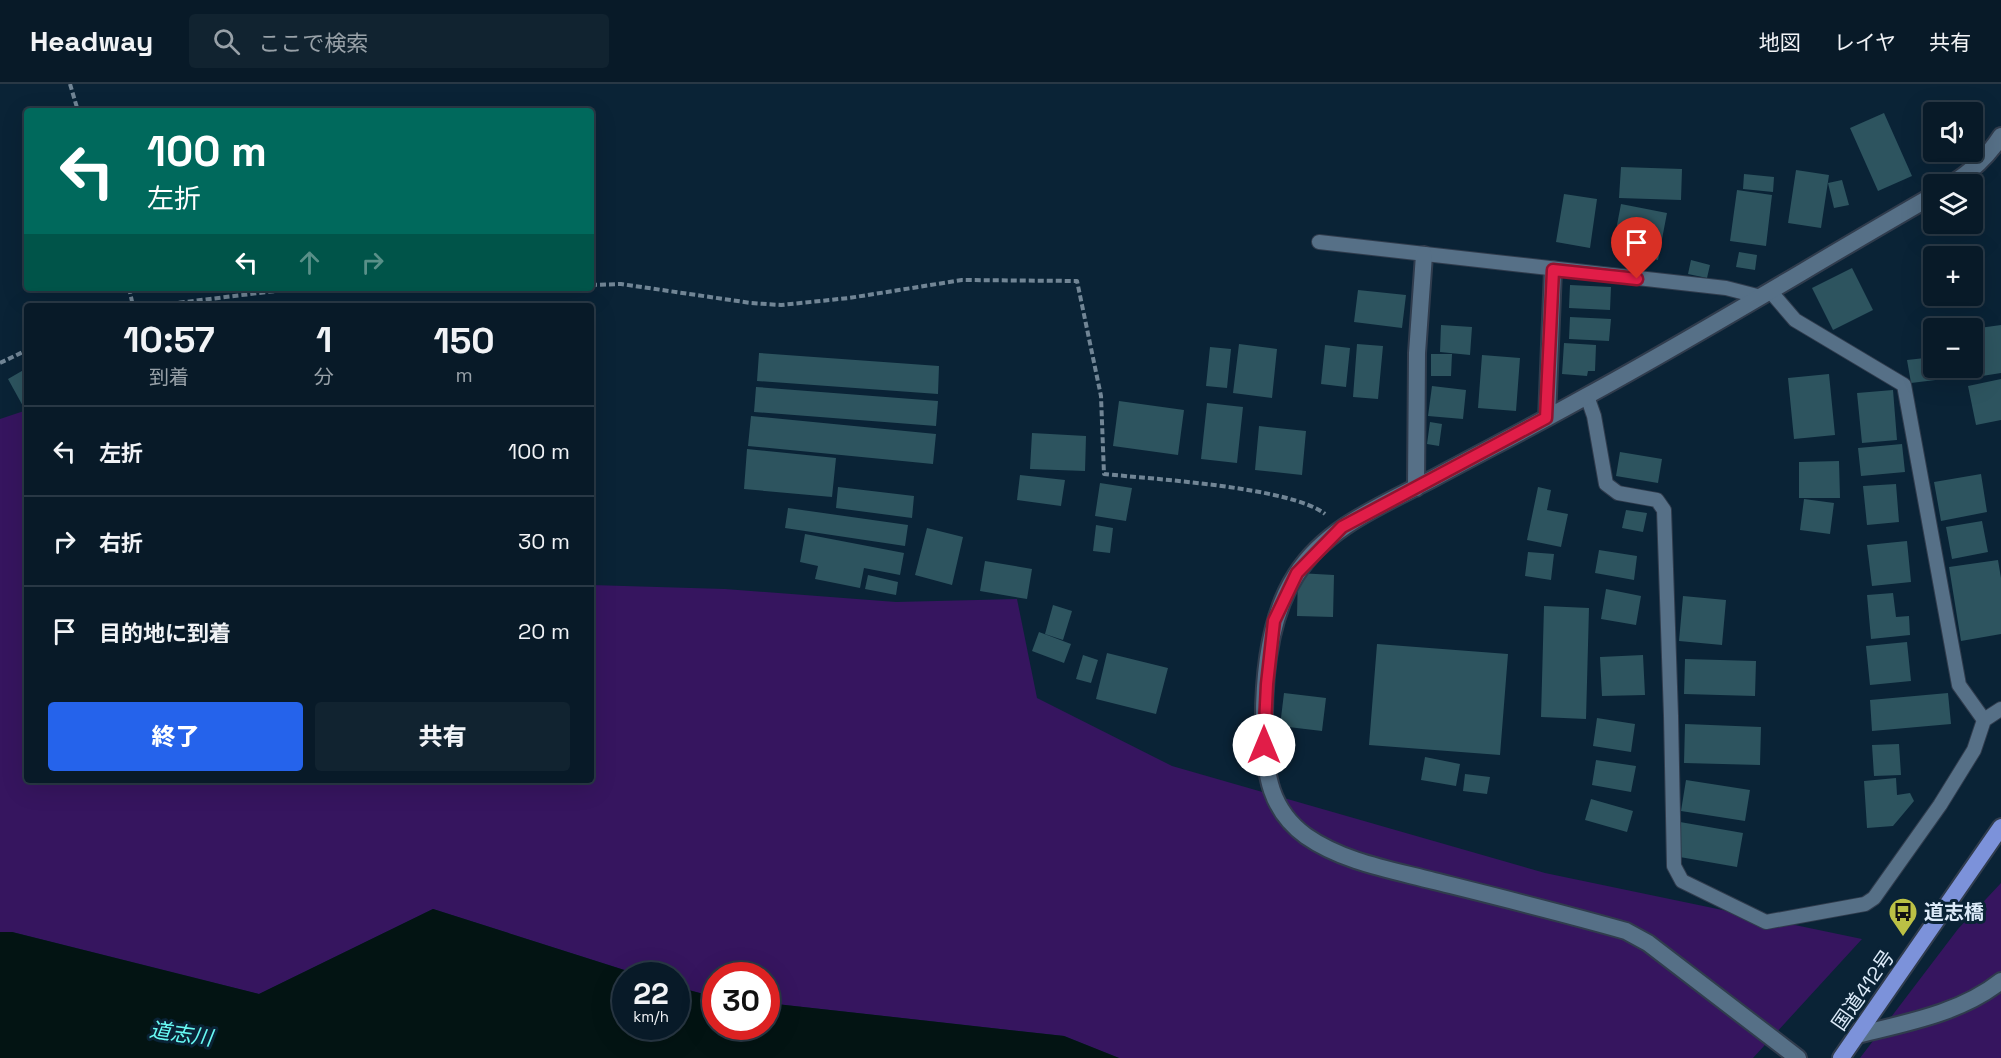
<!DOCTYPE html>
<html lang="ja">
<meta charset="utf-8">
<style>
:root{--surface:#081a28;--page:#112330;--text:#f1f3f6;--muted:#98a1a8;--line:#293845;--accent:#2563eb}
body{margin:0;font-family:"Space Grotesk","Noto Sans JP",sans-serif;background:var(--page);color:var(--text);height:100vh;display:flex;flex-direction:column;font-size:22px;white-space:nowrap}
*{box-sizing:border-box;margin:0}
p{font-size:20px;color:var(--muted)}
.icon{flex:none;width:33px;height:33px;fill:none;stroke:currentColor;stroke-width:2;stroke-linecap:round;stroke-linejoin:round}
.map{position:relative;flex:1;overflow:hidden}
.details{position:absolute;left:24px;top:219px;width:570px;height:480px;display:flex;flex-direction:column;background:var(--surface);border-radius:6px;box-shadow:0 6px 24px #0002,0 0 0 2px var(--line)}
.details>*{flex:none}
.banner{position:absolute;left:24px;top:24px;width:570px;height:183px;border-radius:6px;box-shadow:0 6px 24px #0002,0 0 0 2px var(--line);background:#00695c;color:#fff;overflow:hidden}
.fabs{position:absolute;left:1923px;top:18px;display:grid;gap:12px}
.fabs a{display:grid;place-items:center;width:60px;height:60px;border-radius:6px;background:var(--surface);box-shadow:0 6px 24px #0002,0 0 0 2px var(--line);font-size:30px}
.speed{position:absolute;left:612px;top:878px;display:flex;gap:12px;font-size:30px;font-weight:700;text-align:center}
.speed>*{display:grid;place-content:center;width:78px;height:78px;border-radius:50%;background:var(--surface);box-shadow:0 6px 24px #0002,0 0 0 2px var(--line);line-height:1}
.speed small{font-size:15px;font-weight:400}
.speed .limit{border:9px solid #d22;background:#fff;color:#111}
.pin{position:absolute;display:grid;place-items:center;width:51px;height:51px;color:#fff;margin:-62px -26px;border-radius:50% 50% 50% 0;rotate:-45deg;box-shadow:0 0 6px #0007}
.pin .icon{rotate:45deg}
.me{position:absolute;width:66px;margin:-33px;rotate:0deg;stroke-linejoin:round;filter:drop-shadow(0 0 4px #0008)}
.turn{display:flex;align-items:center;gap:21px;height:126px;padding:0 24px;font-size:27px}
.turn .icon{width:78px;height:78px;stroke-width:2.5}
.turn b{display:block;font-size:42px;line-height:51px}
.lanes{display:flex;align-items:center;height:57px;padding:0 24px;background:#0003;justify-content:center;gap:30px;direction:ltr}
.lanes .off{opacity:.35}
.eta{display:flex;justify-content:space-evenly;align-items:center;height:102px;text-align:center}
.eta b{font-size:36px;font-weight:800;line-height:42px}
.button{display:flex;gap:12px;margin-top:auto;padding:12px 24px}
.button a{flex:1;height:69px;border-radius:6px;background:var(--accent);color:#fff;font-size:24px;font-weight:800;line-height:69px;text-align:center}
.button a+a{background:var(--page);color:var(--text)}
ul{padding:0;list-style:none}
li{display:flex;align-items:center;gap:18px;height:90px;padding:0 24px;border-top:2px solid var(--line)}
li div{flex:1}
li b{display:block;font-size:22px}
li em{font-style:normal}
header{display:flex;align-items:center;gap:36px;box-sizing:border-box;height:84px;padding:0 30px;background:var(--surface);border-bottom:2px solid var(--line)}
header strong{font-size:28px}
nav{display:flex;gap:33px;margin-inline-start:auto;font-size:21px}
.search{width:420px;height:54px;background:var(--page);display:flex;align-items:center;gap:15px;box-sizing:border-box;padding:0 21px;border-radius:6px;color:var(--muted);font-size:22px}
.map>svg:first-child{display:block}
.green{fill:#36155f}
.water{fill:#031413}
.building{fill:#2d545f}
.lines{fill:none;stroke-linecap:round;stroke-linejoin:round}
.service-casing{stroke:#303c4d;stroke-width:16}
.minor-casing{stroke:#303c4d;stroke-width:20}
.trunk-casing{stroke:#303c4d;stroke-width:20}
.path{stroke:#718595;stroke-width:4;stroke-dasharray:6 3;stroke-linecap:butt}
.service{stroke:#567087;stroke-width:14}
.minor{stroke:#567087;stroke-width:16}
.trunk{stroke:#7c92da;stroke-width:16}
.route-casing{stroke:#92132f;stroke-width:15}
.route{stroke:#e11d48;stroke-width:10}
.labels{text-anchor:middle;stroke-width:6;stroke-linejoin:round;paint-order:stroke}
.poi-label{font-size:20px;font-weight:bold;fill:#dceaf8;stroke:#0a2336;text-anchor:start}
.street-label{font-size:20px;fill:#dceaf8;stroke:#0a2336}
.water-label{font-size:21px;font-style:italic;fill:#68f9f4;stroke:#0a2336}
</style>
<header>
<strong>Headway</strong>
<div class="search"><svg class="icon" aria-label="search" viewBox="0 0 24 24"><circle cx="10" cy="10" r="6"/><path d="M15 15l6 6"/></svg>ここで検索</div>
<nav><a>地図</a><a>レイヤ</a><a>共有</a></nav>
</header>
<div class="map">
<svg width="2001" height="974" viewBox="0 0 2001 974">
<rect width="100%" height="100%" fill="#0a2336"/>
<path class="green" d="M27,326V696H591V501L725,505L896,518L1017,515L1037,614L1172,682L1545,789L1862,855L1753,974H1119L1064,952L767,919L766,891H716L715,913L677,903L676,891H640L433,825L259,910L12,848H0V335Z
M2001,799V974H1860L1958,845Z"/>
<path class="water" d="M433,825L640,891H626V942H676L677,903L715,913L716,942H766L767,919L1064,952L1119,974H0V848H12L259,910Z"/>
<path class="building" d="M1952,18L1957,28H1934V57L1922,32Z
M1884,29L1912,92L1878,107L1850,44Z
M1621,83L1682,85L1681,116L1619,114Z
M1796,86L1829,91L1821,144L1788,139Z
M1744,90L1774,93L1773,108L1743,105Z
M1842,96L1849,121L1834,124L1828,99Z
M1737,106L1772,111L1766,162L1730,157Z
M1564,110L1597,115L1590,164L1556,158Z
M1621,120L1667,129L1658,176L1612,167Z
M1739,168L1757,171L1755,186L1736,183Z
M1691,176L1710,181L1707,194L1688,190Z
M1852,184L1873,226L1833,246L1812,204Z
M1570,201L1611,203L1610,226L1569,224Z
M1358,206L1406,211L1402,244L1354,238Z
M1570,233L1611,235L1609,257L1569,255Z
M1441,241L1472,243L1470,271L1440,268Z
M2001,241V289L1963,295L1962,284H1972V245Z
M1564,259L1596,261L1595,287H1588L1587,292L1562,290Z
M1239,260L1277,265L1272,314L1233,309Z
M1357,260L1383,262L1378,315L1353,313Z
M1325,261L1350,264L1346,303L1321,300Z
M1210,263L1231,265L1227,304L1206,302Z
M759,269L939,282L938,310L757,297Z
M1431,270H1452L1451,292H1431Z
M1482,271L1520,274L1516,327L1478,324Z
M1934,273V284H1959L1960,293L1911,299L1907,276Z
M27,284V323L24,324L8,295Z
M1829,290L1835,351L1794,355L1788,294Z
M2001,295V336L1976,341L1968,302Z
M1432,302L1466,306L1463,335L1428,332Z
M756,303L938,317L936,342L754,328Z
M1893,306L1897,356L1862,359L1857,309Z
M1119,317L1184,326L1178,371L1113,362Z
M1207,319L1243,323L1237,379L1201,375Z
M751,332L936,350L933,380L748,362Z
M1430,338L1442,340L1439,362L1427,360Z
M1259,342L1306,347L1302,391L1255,386Z
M1032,349L1086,352L1085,387L1030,385Z
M1902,360L1905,388L1861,392L1858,364Z
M747,365L836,374L832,413L744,405Z
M1620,368L1662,375L1658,399L1616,392Z
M1839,377L1840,414H1799V378Z
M1981,390L1987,428L1941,437L1934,398Z
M1020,391L1065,396L1061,422L1017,416Z
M1100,399L1132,404L1126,437L1095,432Z
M1896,400L1899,438L1867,441L1863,402Z
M838,403L914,412L912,434L836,424Z
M1538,403L1551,406L1547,426L1568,430L1561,463L1527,456Z
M1804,415L1834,419L1830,450L1800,446Z
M788,424L908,441L905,462L785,444Z
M1626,426L1647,429L1643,448L1622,444Z
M1982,437L1988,468L1952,475L1946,443Z
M1096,441L1113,444L1110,469L1093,467Z
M927,444L963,453L952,501L915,491Z
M805,450L904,469L900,491L864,484L860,504L815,495L818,482L800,478Z
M1907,457L1911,498L1872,502L1867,461Z
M1599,466L1637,472L1634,496L1595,489Z
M1528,468L1554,470L1551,496L1525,492Z
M1998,476L2001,494V550L1961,557L1949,483Z
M985,477L1032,485L1027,515L980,507Z
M1298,489L1334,491L1333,533L1297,532Z
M868,491L898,498L896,511L865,505Z
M1606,505L1641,512L1636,541L1601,535Z
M1893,509L1896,533L1909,532L1910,551L1871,555L1867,511Z
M1683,512L1726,516L1722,561L1679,557Z
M1053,521L1072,527L1063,556L1045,550Z
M1544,522L1589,524L1586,635L1541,633Z
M1039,548L1071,560L1064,579L1032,567Z
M1907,558L1911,597L1870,601L1866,562Z
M1377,560L1508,570L1500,671L1369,661Z
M1107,569L1168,584L1156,630L1096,615Z
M1083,571L1098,576L1091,599L1076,595Z
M1643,571L1645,611L1602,612L1600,573Z
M1685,575L1756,577L1755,612L1684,610Z
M1284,609L1326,614L1322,647L1280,642Z
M1948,609L1951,640L1872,647L1870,616Z
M1597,634L1635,640L1631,668L1593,662Z
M1685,640L1761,643L1760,681L1684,679Z
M1899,660L1901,691L1874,692L1872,661Z
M1425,673L1460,680L1456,702L1421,696Z
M1596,676L1636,682L1631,708L1592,701Z
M1465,690L1490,693L1487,710L1463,707Z
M1896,694L1897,711L1910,709L1914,717L1893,742L1867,744L1864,697Z
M1686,696L1750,706L1745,737L1681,727Z
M1591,715L1633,727L1627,748L1585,736Z
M1680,738L1743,749L1737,783L1674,772Z"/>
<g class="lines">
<g class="service-casing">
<path id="service" d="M1319,158L1726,204L1761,213
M1771,208L1795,236L1904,301L1959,601L1984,636
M1587,312L1594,332L1606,400L1618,409L1657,416L1664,426L1671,632L1674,782L1682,797L1766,838L1865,820L1874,814L1940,721L1974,666L1984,636L2001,625"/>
</g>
<g class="minor-casing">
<path id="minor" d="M1951,100C1970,89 1989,71 2001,52
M1547,334L1553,186
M1416,404L1417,269L1424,171
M1857,951C1906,939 1961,929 2001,897
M1798,974L1648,859L1626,847C1563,829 1498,813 1434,797C1392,786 1343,778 1306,752C1270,726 1265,690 1264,649C1263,599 1268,534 1296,491C1327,442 1385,420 1434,394C1484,367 1535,341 1585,313C1703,249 1817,178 1934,111"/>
</g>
<g class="trunk-casing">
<path id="trunk" d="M1841,974L2001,743"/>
</g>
<path class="path" d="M70,0L78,27
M591,201L621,200L751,219L781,221L849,214L962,196L1077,197L1101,312L1104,390C1152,395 1291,403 1325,430
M129,204L133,222
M152,222L300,204
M0,279L27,266"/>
<use href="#service" class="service"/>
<use href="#minor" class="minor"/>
<use href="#trunk" class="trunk"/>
</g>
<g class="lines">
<g class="route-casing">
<path id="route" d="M1264,661L1267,600L1274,537L1297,489L1342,443L1546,334L1553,186L1637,195"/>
</g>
<use href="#route" class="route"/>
</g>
<defs>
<g id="bus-pin" transform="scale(1.5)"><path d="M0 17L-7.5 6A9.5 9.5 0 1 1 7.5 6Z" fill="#bbc045" stroke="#0a2336"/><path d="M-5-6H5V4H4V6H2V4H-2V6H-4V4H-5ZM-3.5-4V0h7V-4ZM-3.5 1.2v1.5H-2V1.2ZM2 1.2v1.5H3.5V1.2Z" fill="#111"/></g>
</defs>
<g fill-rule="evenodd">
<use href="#bus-pin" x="1903" y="828"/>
</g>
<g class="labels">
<g class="poi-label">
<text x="1924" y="835">道志橋</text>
</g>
<g class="street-label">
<text transform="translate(1863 906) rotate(-55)" y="7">国道412号</text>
</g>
<g class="water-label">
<text transform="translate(181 950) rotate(8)" y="7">道志川</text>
</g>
</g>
</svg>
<div class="fabs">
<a><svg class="icon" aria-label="sound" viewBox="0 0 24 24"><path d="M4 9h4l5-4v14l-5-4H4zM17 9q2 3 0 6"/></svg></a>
<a><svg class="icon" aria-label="layers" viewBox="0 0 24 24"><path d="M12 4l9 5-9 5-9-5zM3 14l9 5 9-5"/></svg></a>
<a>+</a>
<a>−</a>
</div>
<div class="speed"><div>22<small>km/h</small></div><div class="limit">30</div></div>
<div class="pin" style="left:1637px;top:195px;background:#d93025"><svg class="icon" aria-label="arrive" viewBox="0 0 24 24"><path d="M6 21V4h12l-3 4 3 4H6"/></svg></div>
<svg class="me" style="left:1264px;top:661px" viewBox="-20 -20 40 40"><circle r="19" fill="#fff"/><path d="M0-13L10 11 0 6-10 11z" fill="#e11d48"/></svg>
<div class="banner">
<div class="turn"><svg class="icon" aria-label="left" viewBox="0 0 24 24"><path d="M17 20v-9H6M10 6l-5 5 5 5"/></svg><div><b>100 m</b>左折</div></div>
<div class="lanes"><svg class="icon" aria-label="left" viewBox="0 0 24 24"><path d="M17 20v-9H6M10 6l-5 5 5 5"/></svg><svg class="icon off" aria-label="ahead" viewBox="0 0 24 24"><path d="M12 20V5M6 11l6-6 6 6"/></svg><svg class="icon off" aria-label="right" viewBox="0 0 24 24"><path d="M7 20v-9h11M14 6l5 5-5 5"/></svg></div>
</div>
<section class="details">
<div class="eta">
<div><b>10:57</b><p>到着</p></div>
<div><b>1</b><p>分</p></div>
<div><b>150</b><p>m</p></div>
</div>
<ul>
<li><svg class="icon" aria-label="left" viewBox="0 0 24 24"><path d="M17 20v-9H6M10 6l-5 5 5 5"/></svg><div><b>左折</b></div><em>100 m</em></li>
<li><svg class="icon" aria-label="right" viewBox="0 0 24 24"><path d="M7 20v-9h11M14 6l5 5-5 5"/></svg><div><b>右折</b></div><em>30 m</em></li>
<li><svg class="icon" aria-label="arrive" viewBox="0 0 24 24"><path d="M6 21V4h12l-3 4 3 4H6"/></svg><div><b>目的地に到着</b></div><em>20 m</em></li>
</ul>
<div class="button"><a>終了</a><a>共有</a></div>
</section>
</div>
